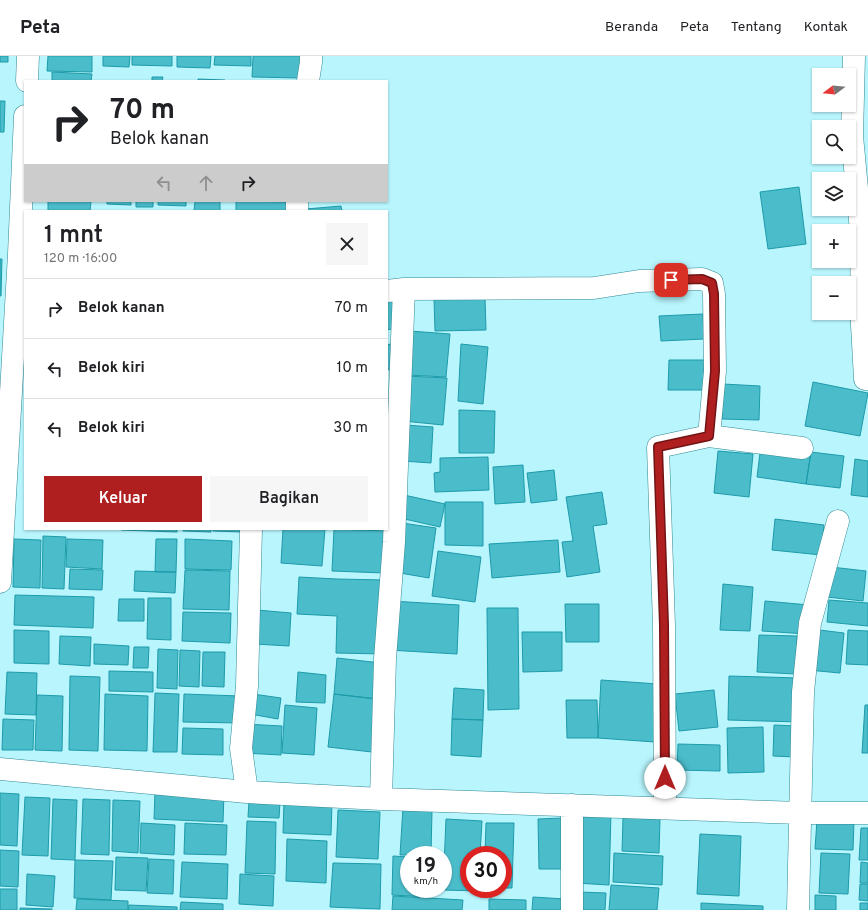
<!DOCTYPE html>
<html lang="id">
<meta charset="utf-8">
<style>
:root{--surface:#fff;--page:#f6f6f6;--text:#202124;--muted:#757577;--line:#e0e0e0;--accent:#b01f20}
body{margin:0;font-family:Overpass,sans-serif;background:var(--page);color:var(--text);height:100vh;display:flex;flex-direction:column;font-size:15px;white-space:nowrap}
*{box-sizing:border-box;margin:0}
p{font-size:13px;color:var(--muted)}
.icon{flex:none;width:22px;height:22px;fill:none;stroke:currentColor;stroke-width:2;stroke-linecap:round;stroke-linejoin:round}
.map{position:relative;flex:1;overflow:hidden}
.panel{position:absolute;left:24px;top:154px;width:364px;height:320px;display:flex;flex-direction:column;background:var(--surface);border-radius:0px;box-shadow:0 1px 3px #0004}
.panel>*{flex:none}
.hud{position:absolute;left:24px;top:24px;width:364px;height:122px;border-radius:0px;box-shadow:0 1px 3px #0004;background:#fff;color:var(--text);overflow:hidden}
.needle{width:26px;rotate:254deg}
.controls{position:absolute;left:812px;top:12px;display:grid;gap:8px}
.controls a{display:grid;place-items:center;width:44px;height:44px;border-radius:0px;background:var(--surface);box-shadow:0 1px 3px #0004;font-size:20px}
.speed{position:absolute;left:400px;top:790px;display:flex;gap:8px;font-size:20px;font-weight:700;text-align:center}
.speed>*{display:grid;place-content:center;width:52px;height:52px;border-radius:50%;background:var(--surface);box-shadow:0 1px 3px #0004;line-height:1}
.speed small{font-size:10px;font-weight:400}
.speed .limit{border:6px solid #d22;background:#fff;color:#111}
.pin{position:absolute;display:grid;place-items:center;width:34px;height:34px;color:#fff;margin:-17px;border-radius:8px;box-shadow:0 2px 6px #0006}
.me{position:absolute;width:44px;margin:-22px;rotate:0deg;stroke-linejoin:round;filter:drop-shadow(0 0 3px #0008)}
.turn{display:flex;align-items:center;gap:14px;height:84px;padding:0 20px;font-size:18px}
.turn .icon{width:52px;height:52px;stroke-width:2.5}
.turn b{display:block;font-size:28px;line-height:34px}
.lanes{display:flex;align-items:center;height:38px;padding:0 20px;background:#0003;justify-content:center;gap:20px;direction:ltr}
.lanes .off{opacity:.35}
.round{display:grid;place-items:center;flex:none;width:42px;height:42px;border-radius:0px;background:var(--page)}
.head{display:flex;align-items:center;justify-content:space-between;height:68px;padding:0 20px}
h1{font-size:24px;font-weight:600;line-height:30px}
.button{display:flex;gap:8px;margin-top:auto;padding:8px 20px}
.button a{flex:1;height:46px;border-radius:0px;background:var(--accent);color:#fff;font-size:16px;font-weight:600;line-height:46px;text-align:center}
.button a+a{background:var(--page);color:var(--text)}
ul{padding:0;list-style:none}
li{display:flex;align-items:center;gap:12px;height:60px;padding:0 20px;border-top:1px solid var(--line)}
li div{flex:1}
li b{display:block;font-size:15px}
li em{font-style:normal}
header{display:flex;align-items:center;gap:24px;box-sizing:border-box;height:56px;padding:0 20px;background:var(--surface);border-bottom:1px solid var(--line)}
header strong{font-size:19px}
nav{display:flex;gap:22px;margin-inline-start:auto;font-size:14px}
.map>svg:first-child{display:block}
.building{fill:#4bbcca;stroke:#1d9baa}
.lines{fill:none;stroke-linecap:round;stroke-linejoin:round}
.minor-casing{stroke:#328993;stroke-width:23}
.minor{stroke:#fff;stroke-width:22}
.route-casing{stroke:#721415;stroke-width:10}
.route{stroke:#b01f20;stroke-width:7}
</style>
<header>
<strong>Peta</strong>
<nav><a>Beranda</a><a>Peta</a><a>Tentang</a><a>Kontak</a></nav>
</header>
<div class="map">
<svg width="868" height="854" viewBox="0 0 868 854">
<rect width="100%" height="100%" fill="#b8f5fd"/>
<path class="building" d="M0,0H8V6H0Z
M48,0H92V16L47,15Z
M103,0H130L129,11L103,10Z
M132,0H172V10L132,9Z
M177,0H211L210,12L177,11Z
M215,0H251V10L214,9Z
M253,0H301L300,22L252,21Z
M52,16L92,18L91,25H52Z
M152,21H163L162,25H152Z
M198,23L225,24V25H198Z
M0,45H5L4,76H0Z
M799,131L806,188L768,193L760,136Z
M48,145H91L90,155H48Z
M107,145H131V149L107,148Z
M136,145H153V151H136Z
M158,145H186V150L158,149Z
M195,145H220V155H194Z
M236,145L288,146V155H236Z
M341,150L342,155H306V153Z
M0,203H2L1,240H0Z
M393,237L400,271L387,274V239Z
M485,242L486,274L435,275L434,243Z
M703,258L704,283L661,285L659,260Z
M410,275L450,278L446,321L407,319Z
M390,288L396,312L387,314V289Z
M461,288L488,291L483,348L458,345Z
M669,304H705V334H668Z
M406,320L447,322L443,369L403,365Z
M813,326L868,337L860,380L805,370Z
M723,328L760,330L759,364L722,363Z
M459,354L495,355L494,397H459Z
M405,369L433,371L431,407L403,405Z
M761,389L811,396L806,428L757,421Z
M718,395L753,398L749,441L714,437Z
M811,396L844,400L840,432L806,428Z
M488,401L489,434L435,436L434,417L440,416V402Z
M855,403L868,405V441L851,439Z
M523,409L525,446L495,448L493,411Z
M554,414L557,444L531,447L527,417Z
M602,436L607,468L593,470L600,516L567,521L562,486L573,485L566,441Z
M404,439L445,448L440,471L400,462Z
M445,446H483V490L445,489Z
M775,463L824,469L821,499L772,494Z
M402,467L436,472L429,522L394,516Z
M121,473H177V476L121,474Z
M183,473H211V476L183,475Z
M213,473H243V476L213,475Z
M283,473H325L322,510L281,507Z
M334,473L386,475L384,517L332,515Z
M43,480L66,481L64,533L42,532Z
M14,483L41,484L40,532L13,531Z
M67,483L103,484L102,513L66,511Z
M156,483H177L176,516H155Z
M185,483L232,485L231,514L185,513Z
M558,484L560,516L492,522L489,488Z
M438,495L481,501L475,546L432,540Z
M831,511L866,515L863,545L827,541Z
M70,513L103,514L102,534L69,533Z
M185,514L230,515L229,554L183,553Z
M135,515L176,516L175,537L134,535Z
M299,521L337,523L384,524L383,598L336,597L337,560L297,558Z
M723,528L753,531L750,575L720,574Z
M15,539L94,541L93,572L14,569Z
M148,542H171V584L147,583Z
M119,543H144V565H118Z
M829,544L868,547V570L827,566Z
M391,545L459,549L457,598L388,594Z
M765,545L809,549L806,578L762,575Z
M565,548H599V586H566Z
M487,552H518L519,653L488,654Z
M257,554L291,557L289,590L255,588Z
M183,556L231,557L230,587L182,585Z
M811,573L844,577L840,617L808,614Z
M14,574L49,575V608L14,607Z
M848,574L868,575V609L846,608Z
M522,576H562V615L523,616Z
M759,579L797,580L795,618L757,616Z
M60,580L91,581L90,610L59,608Z
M94,588L129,590L128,609L94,608Z
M134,591H149L148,612H133Z
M158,593L178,594L177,633L157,632Z
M180,594L200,595L199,631L179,630Z
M203,596H225L224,631L202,630Z
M337,602L381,607L377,643L334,638Z
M109,615L153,616V636L109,635Z
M7,616L37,617L36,659L5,658Z
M298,616L326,619L325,647L296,646Z
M70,620L100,621L98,695L69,694Z
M729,620L800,622L799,666L728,664Z
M601,624L658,628L655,686L598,682Z
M454,632L484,634L483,664L452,663Z
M714,634L718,671L679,675L675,638Z
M155,637L179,638L177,696H153Z
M105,638L148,640L147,695L104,694Z
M184,638L240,640L239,667L183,666Z
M253,638L281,642L278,663L250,658Z
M334,638L377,643L372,696L328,691Z
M37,639L63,640L62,695L35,694Z
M566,644H597L598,682H567Z
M285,649L317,652L314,699L282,697Z
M865,649H868V697H862Z
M3,663L34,664L33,694H2Z
M452,663L483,664L481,701L451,699Z
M244,668L282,670L281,699L243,697Z
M774,669L797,670L795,701L773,700Z
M763,671L764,716L728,717L727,672Z
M183,672L223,673V699L182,698Z
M678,688L720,689V715L677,714Z
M155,736L224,738L223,766L154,763Z
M0,737L19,738L17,790L0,789Z
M25,741L50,742L48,800L22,799Z
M53,743L77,744L75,804L51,803Z
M83,743L110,744L109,799L81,798Z
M113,744L140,745L138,797L112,795Z
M249,745L280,746L279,762L248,761Z
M284,745L332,747L331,779L283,777Z
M403,751L432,754L431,799H400Z
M338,754L380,756L378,803L336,801Z
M611,756L609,829L575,827L580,757Z
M563,762L564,813H539L538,763Z
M623,762L660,763L659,797L622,795Z
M446,763L482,765L480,799H469V833H479V835L443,834Z
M817,764L854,765L853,794L815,793Z
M247,765L276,766L275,818L245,817Z
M141,767L175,769L174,799L140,797Z
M185,767L227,769L226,799L184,798Z
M486,767H514L512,832H503V799H485Z
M861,772H868V804H859Z
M700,778L741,780L739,840L697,838Z
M287,783L327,785L326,827L286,825Z
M0,794L19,795L18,831L0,830Z
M614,797L663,800L662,829L613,826Z
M821,797L850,798L848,838L819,837Z
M393,800L409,801V833H429L428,841L392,839Z
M116,801L148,802L146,835L115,834Z
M149,803L174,804L173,838L147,837Z
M75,804L113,805L111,844L74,842Z
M182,806L228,808L227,843L180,841Z
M861,806L868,807V827H860Z
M333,807L381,808L380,853L330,851Z
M27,818L55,820L53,851L26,849Z
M240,818L274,820L273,850L239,848Z
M860,828H868V845L859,844Z
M611,829L659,832L657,854H609Z
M0,833H17V854H0Z
M579,836L606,837L605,854H579Z
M815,839L836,840V854H815Z
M393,840L463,844L462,854H392Z
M533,841L565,843V854H532Z
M77,843L128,845V854H76Z
M489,843L526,844V854H489Z
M181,846L223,848V854H180Z
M701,847L763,850V854H701Z
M860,847H868V854H860Z
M129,849L177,851V854H128Z
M20,852L52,853V854H20Z"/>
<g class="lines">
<g class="minor-casing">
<path id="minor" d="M854,0L852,80L861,175L862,269L865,323H868
M27,25L28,0
M308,25L311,6V0
M297,155V145
M387,235L404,233L594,232L639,225L702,223L712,227L714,238L715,315L709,380
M0,526L19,198L25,60
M0,713L247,736L381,743L801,757H868
M247,736L241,692L247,630L251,473
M381,743L385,603L394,486L404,233
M665,752L664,569L658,391L709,380L802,392
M572,854V749
M798,854L803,636L810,567L838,465"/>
</g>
<use href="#minor" class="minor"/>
</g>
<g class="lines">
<g class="route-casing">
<path id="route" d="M665,722L664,569L658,391L709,380L715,315L714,238L712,227L702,223L671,224"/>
</g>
<use href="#route" class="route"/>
</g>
</svg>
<div class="controls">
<a><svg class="needle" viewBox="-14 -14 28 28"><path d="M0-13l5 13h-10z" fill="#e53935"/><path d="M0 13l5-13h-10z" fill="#757577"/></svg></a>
<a><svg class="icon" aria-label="search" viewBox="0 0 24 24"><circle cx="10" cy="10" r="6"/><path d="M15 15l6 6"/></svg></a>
<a><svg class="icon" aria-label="layers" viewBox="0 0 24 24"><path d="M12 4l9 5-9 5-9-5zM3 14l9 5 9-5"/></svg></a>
<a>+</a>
<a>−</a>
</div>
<div class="speed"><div>19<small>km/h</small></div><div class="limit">30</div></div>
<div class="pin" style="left:671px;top:224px;background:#d93025"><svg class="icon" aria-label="arrive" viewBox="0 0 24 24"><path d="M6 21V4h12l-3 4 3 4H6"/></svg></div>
<svg class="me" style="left:665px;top:722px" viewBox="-20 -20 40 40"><circle r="19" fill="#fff"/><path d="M0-13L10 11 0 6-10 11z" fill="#b01f20"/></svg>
<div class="hud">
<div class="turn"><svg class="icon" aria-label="right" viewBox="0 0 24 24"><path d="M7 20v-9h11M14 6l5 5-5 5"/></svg><div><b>70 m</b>Belok kanan</div></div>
<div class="lanes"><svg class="icon off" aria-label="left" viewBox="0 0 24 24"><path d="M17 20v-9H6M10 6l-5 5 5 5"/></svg><svg class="icon off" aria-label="ahead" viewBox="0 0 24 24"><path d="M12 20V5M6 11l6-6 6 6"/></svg><svg class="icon" aria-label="right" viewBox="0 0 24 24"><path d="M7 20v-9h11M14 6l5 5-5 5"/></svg></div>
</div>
<section class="panel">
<div class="head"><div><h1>1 mnt</h1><p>120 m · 16:00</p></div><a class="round"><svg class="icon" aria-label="close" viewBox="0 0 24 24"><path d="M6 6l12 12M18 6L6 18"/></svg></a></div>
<ul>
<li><svg class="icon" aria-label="right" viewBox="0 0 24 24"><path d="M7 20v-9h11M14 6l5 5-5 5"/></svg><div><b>Belok kanan</b></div><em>70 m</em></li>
<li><svg class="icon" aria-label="left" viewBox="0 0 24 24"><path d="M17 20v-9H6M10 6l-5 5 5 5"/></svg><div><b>Belok kiri</b></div><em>10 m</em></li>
<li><svg class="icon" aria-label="left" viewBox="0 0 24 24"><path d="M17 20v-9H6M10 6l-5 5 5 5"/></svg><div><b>Belok kiri</b></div><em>30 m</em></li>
</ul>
<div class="button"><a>Keluar</a><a>Bagikan</a></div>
</section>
</div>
